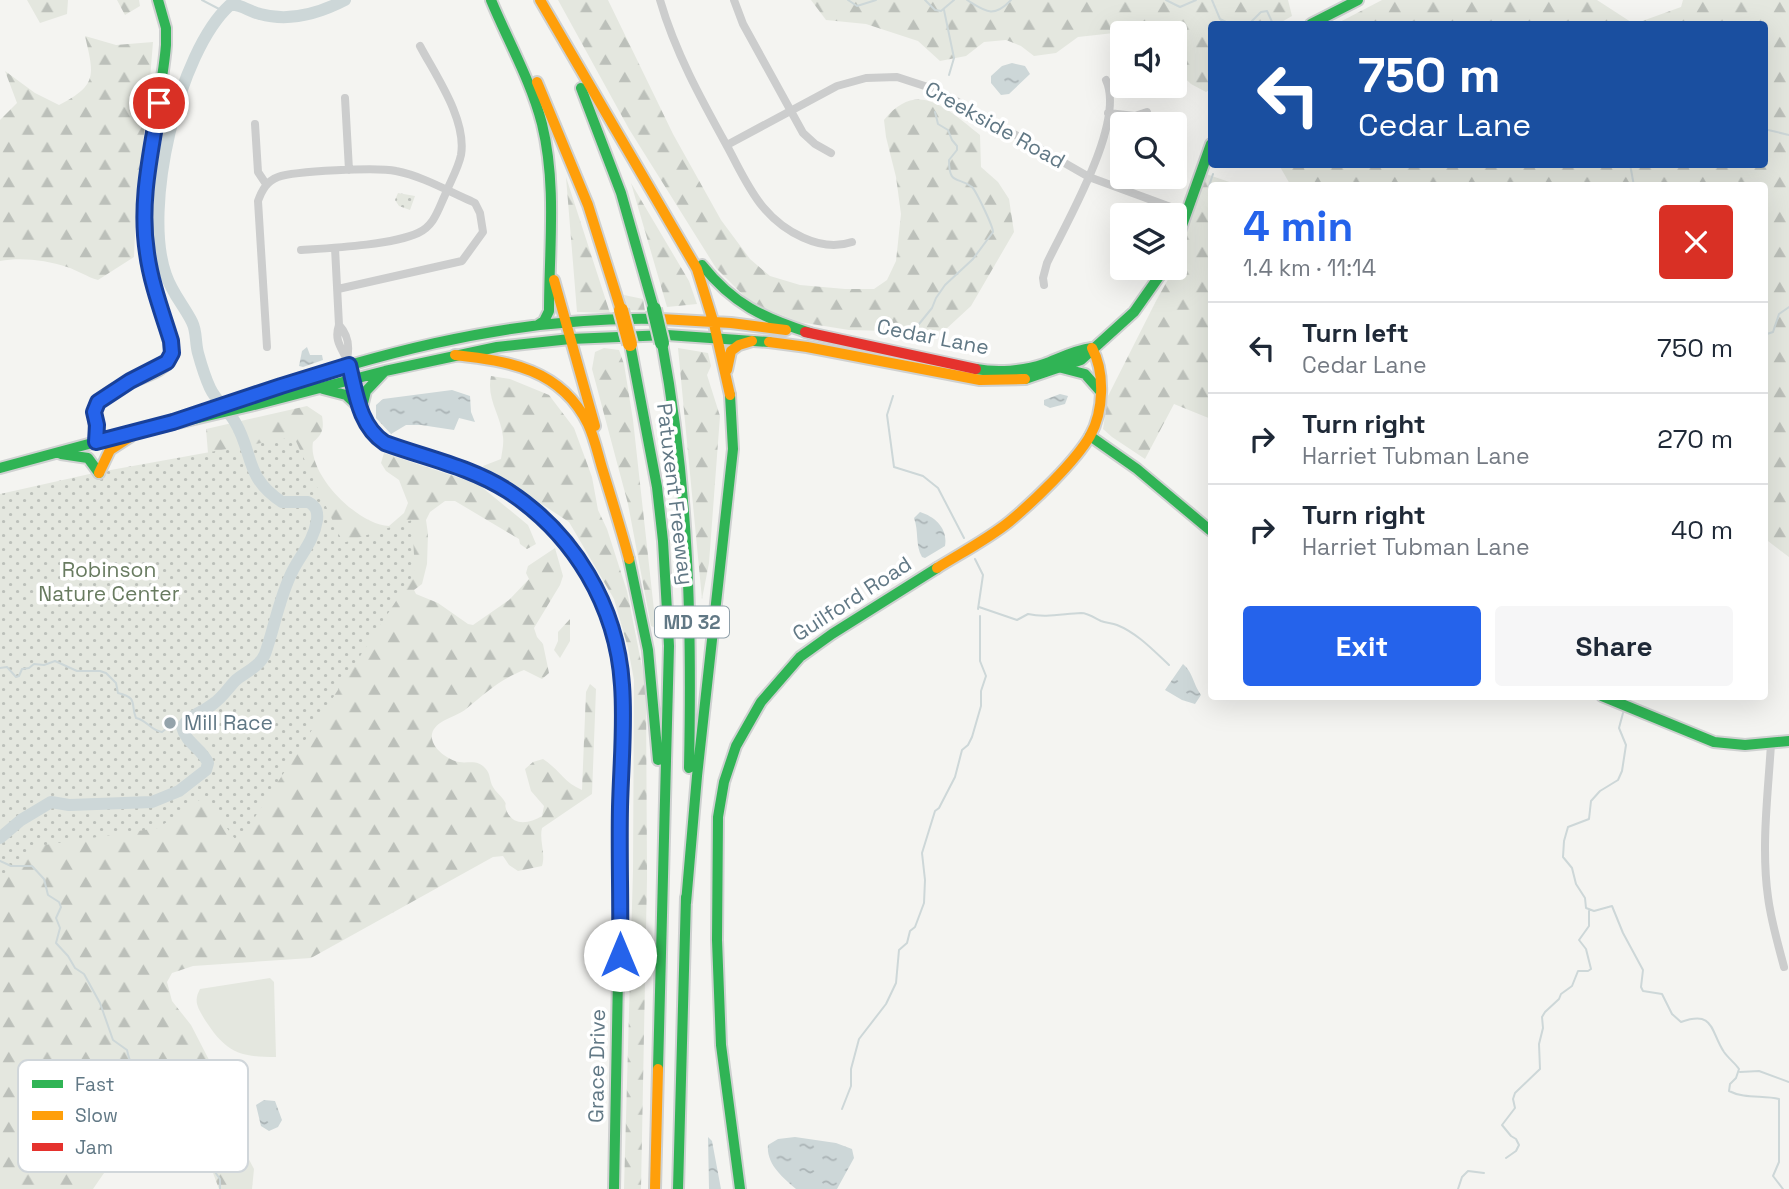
<!DOCTYPE html>
<meta charset="utf-8">
<style>
:root{--surface:#fff;--page:#f6f6f7;--text:#1f2937;--muted:#747a83;--line:#e0e1e3;--accent:#2563eb}
body{margin:0;font-family:"Space Grotesk",sans-serif;background:var(--page);color:var(--text);height:100vh;display:flex;flex-direction:column;font-size:26px;white-space:nowrap}
*{box-sizing:border-box;margin:0}
p{font-size:23px;color:var(--muted)}
.icon{flex:none;width:38px;height:38px;fill:none;stroke:currentColor;stroke-width:2;stroke-linecap:round;stroke-linejoin:round}
.map{position:relative;flex:1;overflow:hidden}
.drawer{position:absolute;left:1208px;top:182px;width:560px;height:518px;display:flex;flex-direction:column;background:var(--surface);border-radius:7px;box-shadow:0 7px 28px #0002}
.drawer>*{flex:none}
.banner{position:absolute;left:1208px;top:21px;width:560px;height:147px;border-radius:7px;box-shadow:0 7px 28px #0002;background:#1a4fa0;color:#fff;overflow:hidden}
.fabs{position:absolute;left:1110px;top:21px;display:grid;gap:14px}
.fabs a{display:grid;place-items:center;width:77px;height:77px;border-radius:7px;background:var(--surface);box-shadow:0 7px 28px #0002;font-size:35px}
.pin{position:absolute;display:grid;place-items:center;width:60px;height:60px;color:#fff;margin:-30px;border:4px solid #fff;border-radius:50%;box-shadow:0 2px 7px #0007}
.me{position:absolute;width:77px;margin:-38px;rotate:0deg;stroke-linejoin:round;filter:drop-shadow(0 0 5px #0008)}
.turn{display:flex;align-items:center;gap:24px;height:147px;padding:0 35px;font-size:32px}
.turn .icon{width:91px;height:91px;stroke-width:2.5}
.turn b{display:block;font-size:49px;line-height:60px}
.round{display:grid;place-items:center;flex:none;width:74px;height:74px;border-radius:7px;background:var(--page)}
.summary{display:flex;align-items:center;justify-content:space-between;height:119px;padding:0 35px}
h1{font-size:42px;font-weight:700;line-height:52px;color:var(--accent)}
.button{display:flex;gap:14px;margin-top:auto;padding:14px 35px}
.button a{flex:1;height:80px;border-radius:7px;background:var(--accent);color:#fff;font-size:28px;font-weight:700;line-height:80px;text-align:center}
.button a+a{background:var(--page);color:var(--text)}
ul{padding:0;list-style:none}
li{display:flex;align-items:center;gap:21px;height:91px;padding:0 35px;border-top:2px solid var(--line)}
li div{flex:1}
li b{display:block;font-size:26px}
li em{font-style:normal}
.map>svg:first-child{display:block}
.forest{fill:url(#forest-firs)}
.park{fill:url(#park-dots)}
.pitch{fill:#e4e7df}
.water{fill:url(#water-ripples)}
.lines{fill:none;stroke-linecap:round;stroke-linejoin:round}
.stream{stroke:#cdd7d8;stroke-width:2}
.river{stroke:#cdd7d8;stroke-width:12}
.fast-casing{stroke:#cfd1d1;stroke-width:14}
.slow-casing{stroke:#cfd1d1;stroke-width:14}
.jam-casing{stroke:#cfd1d1;stroke-width:14}
.street{stroke:#cccdcd;stroke-width:8}
.fast{stroke:#30b455;stroke-width:10}
.slow{stroke:#ff9f0a;stroke-width:10}
.jam{stroke:#e5322d;stroke-width:10}
.fast-bridge-casing{stroke:#d1d2d1;stroke-width:18;stroke-linecap:butt}
.slow-bridge-casing{stroke:#d1d2d1;stroke-width:18;stroke-linecap:butt}
.fast-bridge{stroke:#30b455;stroke-width:14}
.slow-bridge{stroke:#ff9f0a;stroke-width:14}
.route-casing{stroke:#184099;stroke-width:18}
.route{stroke:#2563eb;stroke-width:12}
.poi-dot{fill:#94a3ab;stroke:#fff;stroke-width:2.5}
.labels{text-anchor:middle;stroke-width:7;stroke-linejoin:round;paint-order:stroke}
.shield{fill:#fff;stroke:#90a0aa;stroke-width:2}
.shield-label{font-size:19px;font-weight:bold;fill:#617885}
.street-label{font-size:21px;fill:#617885;stroke:#fff}
.park-label{font-size:21px;fill:#687b60;stroke:#fff}
.poi-label{font-size:21px;fill:#617885;stroke:#fff;text-anchor:start}
.key{fill:#fff;stroke:#d0d6da;stroke-width:2}
.key-label{font-size:19px;fill:#617885}
</style>
<div class="map">
<svg width="1789" height="1189" viewBox="0 0 1789 1189">
<defs>
<pattern id="forest-firs" width="22" height="20" patternUnits="userSpaceOnUse" patternTransform="scale(1.75)"><rect width="22" height="20" fill="#e4e7df"/><path d="M5 1l3.5 6h-7zM16 11l3.5 6h-7z" fill="#bcc0ba"/></pattern>
<pattern id="park-dots" width="8" height="8" patternUnits="userSpaceOnUse" patternTransform="scale(1.75)"><rect width="8" height="8" fill="#e4e7df"/><path d="M2 2h.1M6 6h.1" fill="none" stroke="#bcc0ba" stroke-width="1.8" stroke-linecap="round"/></pattern>
<pattern id="water-ripples" width="26" height="14" patternUnits="userSpaceOnUse" patternTransform="scale(1.75)"><rect width="26" height="14" fill="#cdd7d8"/><path d="M2 4q2-2 4 0t4 0M15 11q2-2 4 0t4 0" fill="none" stroke="#aab3b5"/></pattern>
</defs>
<rect width="100%" height="100%" fill="#f4f4f1"/>
<path class="forest" d="M27,0H68L67,14L40,23Z
M117,0H139L140,6L125,15Z
M558,0H608L673,134L721,220L750,259L770,276L800,285L845,289H874L887,280L896,261L901,214L896,177L886,137L884,120C918,78 948,110 980,135L981,167L998,182L1009,199L1014,232L971,306L945,330L926,332L849,330L799,322L751,303L716,268L629,129Z
M811,0H1288L1292,16L1278,24H1211V89L1206,92L1191,84L1174,68V33H1114L1078,37L1056,53L1034,56L1021,46L1006,40L984,42L966,56L940,61L918,41L866,24L826,20Z
M1382,0H1597L1634,24L1681,7L1683,0H1789V557L1764,538V186H1291L1279,165L1764,164V24H1336Z
M85,36L116,45L153,42C148,114 136,185 134,257L98,280C87,277 77,270 67,267C46,260 21,257 0,261V120L17,103L5,71L35,93L59,105C98,85 94,75 85,36Z
M1206,174L1238,185L1211,186V419L1174,404L1145,459L1112,437L1103,429L1108,396L1156,301L1175,267Z
M566,177L610,313L577,312Z
M631,183L689,281L697,304L667,307Z
M624,295L643,299L645,311L628,310Z
M604,348L619,350L624,364L633,420L656,628L651,626L628,504L592,369L595,352Z
M678,348L708,353L711,366L707,375L720,416L709,563L702,599Z
M491,376L510,379L549,395L574,428L592,477L598,510L607,529L627,591L646,687L647,878L641,1189H624L633,871L634,680L628,648L614,599L569,522L505,480L485,471L483,466L501,459C502,452 504,444 503,437C501,415 486,399 491,376Z
M307,406L322,416C324,428 323,434 313,442C307,474 358,525 389,526L404,513L408,503L399,480L386,471L381,463L384,453L478,484L528,525L536,544L527,549L520,544L519,539L455,501H445L430,512L426,520L428,534L427,564L422,584L414,590L416,594L438,603L468,624L473,625L509,600L529,579L526,573L528,566L555,548L563,576L560,585L534,628L537,637L543,644L549,673L542,679L524,670C499,680 487,692 466,709C457,717 435,720 432,734C430,746 444,757 455,761C466,765 476,758 485,768C491,774 489,780 493,787C495,791 500,795 503,799C508,806 504,802 506,809C512,827 529,824 542,816L544,806L531,791L525,769L533,762L543,759C559,769 563,782 582,790L586,692L590,684L596,689L592,794L542,828C539,841 546,853 542,866L518,871L509,865L503,856L493,857L311,958L193,966L172,973L167,982L172,1001L191,1025L223,1087L226,1097L221,1128L244,1150L254,1169L252,1189H219L197,1130L189,1124C174,1137 160,1128 143,1130L113,1160L93,1189H0V581L209,465L206,429Z
M570,619V641L560,658L554,650L558,641V632Z"/>
<path class="park" d="M398,193L415,196L410,210L399,206L395,200Z
M294,437L343,543L412,520L415,572L238,843L204,797L158,828L38,846L0,879V494L94,473Z"/>
<path class="pitch" d="M270,978L274,982L276,1057C238,1057 226,1052 205,1020C198,1008 193,1002 200,989Z"/>
<path class="water" d="M1012,63L1025,66L1030,74L1009,94L1001,95L991,83V76L1002,66Z
M307,347L310,355H322L323,360L303,367L299,366L302,351Z
M452,390L470,396L471,412L475,422L459,418L454,430L421,425H406L391,434L376,418V405L383,399Z
M1060,394L1068,396L1065,404L1050,408L1044,405V400Z
M920,512C936,517 948,529 945,546L925,558L922,557C915,545 919,531 914,518Z
M1183,664C1193,672 1193,684 1201,695L1195,704L1182,700L1165,690Z
M264,1100L275,1101L282,1120L278,1127L269,1131L261,1126L256,1105Z
M708,1137L712,1141L721,1189H709Z
M795,1137L836,1143L852,1149L854,1158L837,1189H796C783,1178 766,1164 768,1145L778,1139Z"/>
<g class="lines">
<path class="stream" d="M202,0L223,11
M848,0L857,6L876,0
M925,0L935,10L941,11L954,0
M967,0C985,11 993,19 1011,0
M1166,0L1180,7L1196,0
M1212,0L1220,19L1230,24
M944,10L954,58L949,75
M1249,24L1261,12L1267,11L1273,24
M1764,129L1789,135
M1630,164L1634,186
M1211,226L1209,186L1213,174
M919,324L932,308L936,298L945,285L973,259L993,232C993,226 976,191 972,187C958,176 949,186 949,160L957,150V146L952,140L948,130L938,124L935,112
M1764,335L1773,332L1779,314L1789,307
M893,396L887,415L894,467L923,476L938,488L964,538
M975,559L983,575L978,609
M114,599L125,595
M979,607L1017,620L1028,614C1045,618 1062,614 1081,613C1088,613 1095,618 1101,621C1106,623 1112,623 1117,625C1137,633 1153,650 1169,665
M0,668L7,667L16,677L19,676L22,669L29,668L34,664L44,665L55,661L77,671H100L106,673L116,683L118,693C139,698 130,704 136,718C147,720 151,731 162,732L172,724L182,727
M1623,713L1619,728L1626,745L1622,771L1618,780L1600,791L1591,801L1589,819L1568,827L1564,841L1563,857L1572,868L1576,884L1585,898L1586,908L1594,911L1612,906L1623,933L1643,970L1641,987L1643,991L1662,994L1672,1014L1681,1022C1715,1010 1710,1031 1724,1052C1729,1059 1735,1063 1739,1069L1736,1078L1730,1084L1729,1091C1744,1099 1764,1095 1779,1099V1162L1773,1176L1783,1189
M0,861L11,866H32L44,879L48,895L59,902L61,907L56,918L60,928L56,943L68,956L75,968L84,974L100,1003L113,1040L127,1050C132,1074 147,1097 155,1118L164,1124L177,1119L185,1124L201,1144L210,1165L220,1179V1189
M1740,1072L1759,1071L1789,1082
M842,1109L851,1086V1069L859,1039L886,1004L896,983L899,950L907,943L910,931L915,927L924,903L925,880L922,853L935,811L939,808L955,777L962,750L968,745L972,737L981,706V691L986,676L980,661V616
M1506,1158L1516,1151L1519,1145L1516,1139L1511,1136L1502,1125L1515,1108L1513,1099L1515,1093L1540,1069L1539,1044L1543,1028L1542,1017L1545,1012L1559,999L1561,994L1572,986L1578,971H1588L1591,969L1586,949L1579,940L1589,926V911
M1458,1189L1462,1177L1468,1171L1484,1173"/>
<path class="river" d="M0,838L21,820L51,802L69,805L152,802L179,791L206,770L208,763C202,748 186,744 182,727C191,714 202,713 213,704C223,697 228,688 236,680C246,672 260,666 265,654C275,626 279,597 293,570C302,553 314,540 317,520C318,511 316,506 308,502H282C244,477 254,454 235,422C228,410 216,401 210,388C205,377 201,364 198,353C195,342 197,332 192,322C184,306 172,293 166,275C142,209 178,52 230,5C239,3 250,12 260,14C289,22 320,13 345,0"/>
<g class="fast-casing">
<path id="fast" d="M491,0C508,41 531,81 542,124C557,185 549,249 549,311L544,321L538,325
M1311,24L1358,0
M581,88L621,193L654,309
M1174,248L1211,144
M702,265C733,304 763,318 810,333
M662,343C689,488 692,621 689,768
M630,344L657,487L663,541L669,646L658,1069
M349,365C357,394 360,423 385,443C424,456 464,468 500,488C584,535 620,618 623,712L614,1189
M1062,368L1085,374L1100,391
M976,369C997,373 1024,371 1044,364C1060,358 1075,350 1092,348
M1025,379L1081,360L1134,312L1165,268
M323,389L346,395L357,405
M362,407L366,391L384,372
M215,408C360,358 507,315 661,319
M1090,436L1137,469L1211,531
M96,442C96,432 92,420 95,410C103,379 163,382 172,356C176,342 159,304 155,289C151,272 147,254 145,236C138,172 161,108 166,45V28L158,0
M61,454L88,458L99,473
M0,468L96,442L250,406L385,371L497,347L570,339L667,335L769,342
M629,559L648,650L658,760
M1602,696L1714,742L1745,745L1789,741
M686,903L697,776L733,449L730,395
M678,1189L686,897
M740,1189L721,1045L717,940L718,817L724,782L736,746L761,702L800,657L832,634L937,568"/>
</g>
<g class="slow-casing">
<path id="slow" d="M540,0L697,269L714,324L730,395
M537,82L588,205L621,310
M554,280L595,426
M661,319L731,323L786,330
M769,342L807,347L980,380L1025,379
M455,355C509,361 561,369 588,424C595,439 598,455 603,471C612,500 621,529 629,559
M727,370L731,351L739,345L752,341
M99,473L110,450L130,437
M937,568C961,553 988,539 1009,522C1033,502 1075,462 1090,436C1104,411 1105,372 1092,348
M655,1189L658,1069"/>
</g>
<g class="jam-casing">
<path id="jam" d="M805,332L976,369"/>
</g>
<path class="street" d="M660,0C675,52 701,99 727,146C738,166 748,189 763,207C783,231 820,253 852,242
M734,0L743,24L803,133L815,144L831,153
M345,98L349,170
M1108,113L1135,116L1147,112
M255,124L258,172L266,184
M727,145L837,86L866,78L897,77L937,90L1089,177L1187,213
M335,248L339,325C333,342 344,350 349,365
M301,250C331,248 392,245 418,233C434,226 438,210 445,195C450,182 458,169 461,155C467,120 436,76 420,46
M1044,285L1043,278L1047,263C1066,223 1126,122 1106,80
M339,325C348,335 350,345 347,358
M267,347L258,201C262,190 267,181 278,177C294,171 378,167 396,171C422,176 448,191 471,201L475,203L480,213L483,232L462,261L338,289
M1771,744C1768,794 1761,847 1768,897C1771,921 1778,944 1784,967"/>
<use href="#fast" class="fast"/>
<use href="#slow" class="slow"/>
<use href="#jam" class="jam"/>
<g class="fast-bridge-casing">
<path id="fast-bridge" d="M654,309L662,343"/>
</g>
<g class="slow-bridge-casing">
<path id="slow-bridge" d="M621,310L630,344"/>
</g>
<use href="#fast-bridge" class="fast-bridge"/>
<use href="#slow-bridge" class="slow-bridge"/>
</g>
<g class="lines">
<g class="route-casing">
<path id="route" d="M159,103C151,153 139,202 147,253C151,283 162,312 171,341L172,353L167,362L130,381L98,402L94,412L97,425L96,442L173,422L281,386L349,365C356,393 359,426 385,443C426,458 471,467 508,491C574,534 617,606 622,685C625,725 621,766 620,807C619,856 621,906 620,955"/>
</g>
<use href="#route" class="route"/>
</g>
<circle class="poi-dot" cx="170" cy="723" r="7"/>
<g class="labels">
<rect class="shield" x="655" y="606.5" width="74" height="31" rx="5"/>
<g class="shield-label">
<text x="692" y="629">MD 32</text>
</g>
<g class="street-label">
<text transform="translate(995 125) rotate(29)" y="7">Creekside Road</text>
<text transform="translate(933 337) rotate(11)" y="7">Cedar Lane</text>
<text transform="translate(675 494) rotate(83)" y="7">Patuxent Freeway</text>
<text transform="translate(852 599) rotate(-33)" y="7">Guilford Road</text>
<text transform="translate(597 1066) rotate(-89)" y="7">Grace Drive</text>
</g>
<g class="park-label">
<text x="109" y="577">Robinson<tspan x="109" dy="24">Nature Center</tspan></text>
</g>
<g class="poi-label">
<text x="184" y="730">Mill Race</text>
</g>
</g>
<rect x="18" y="1060" width="230" height="112" rx="10" class="key"/>
<rect x="32" y="1080" width="31" height="8" fill="#30b455"/>
<rect x="32" y="1111" width="31" height="9" fill="#ff9f0a"/>
<rect x="32" y="1143" width="31" height="8" fill="#e5322d"/>
<g class="key-label">
<text x="75" y="1091">Fast</text>
<text x="75" y="1122">Slow</text>
<text x="75" y="1154">Jam</text>
</g>
</svg>
<div class="fabs">
<a><svg class="icon" aria-label="sound" viewBox="0 0 24 24"><path d="M4 9h4l5-4v14l-5-4H4zM17 9q2 3 0 6"/></svg></a>
<a><svg class="icon" aria-label="search" viewBox="0 0 24 24"><circle cx="10" cy="10" r="6"/><path d="M15 15l6 6"/></svg></a>
<a><svg class="icon" aria-label="layers" viewBox="0 0 24 24"><path d="M12 4l9 5-9 5-9-5zM3 14l9 5 9-5"/></svg></a>
</div>
<div class="pin" style="left:159px;top:103px;background:#d93025"><svg class="icon" aria-label="arrive" viewBox="0 0 24 24"><path d="M6 21V4h12l-3 4 3 4H6"/></svg></div>
<svg class="me" style="left:620px;top:955px" viewBox="-20 -20 40 40"><circle r="19" fill="#fff"/><path d="M0-13L10 11 0 6-10 11z" fill="#2563eb"/></svg>
<div class="banner">
<div class="turn"><svg class="icon" aria-label="left" viewBox="0 0 24 24"><path d="M17 20v-9H6M10 6l-5 5 5 5"/></svg><div><b>750 m</b>Cedar Lane</div></div>
</div>
<section class="drawer">
<div class="summary"><div><h1>4 min</h1><p>1.4 km · 11:14</p></div><a class="round" style="background:#d93025;color:#fff"><svg class="icon" aria-label="close" viewBox="0 0 24 24"><path d="M6 6l12 12M18 6L6 18"/></svg></a></div>
<ul>
<li><svg class="icon" aria-label="left" viewBox="0 0 24 24"><path d="M17 20v-9H6M10 6l-5 5 5 5"/></svg><div><b>Turn left</b><p>Cedar Lane</p></div><em>750 m</em></li>
<li><svg class="icon" aria-label="right" viewBox="0 0 24 24"><path d="M7 20v-9h11M14 6l5 5-5 5"/></svg><div><b>Turn right</b><p>Harriet Tubman Lane</p></div><em>270 m</em></li>
<li><svg class="icon" aria-label="right" viewBox="0 0 24 24"><path d="M7 20v-9h11M14 6l5 5-5 5"/></svg><div><b>Turn right</b><p>Harriet Tubman Lane</p></div><em>40 m</em></li>
</ul>
<div class="button"><a>Exit</a><a>Share</a></div>
</section>
</div>
